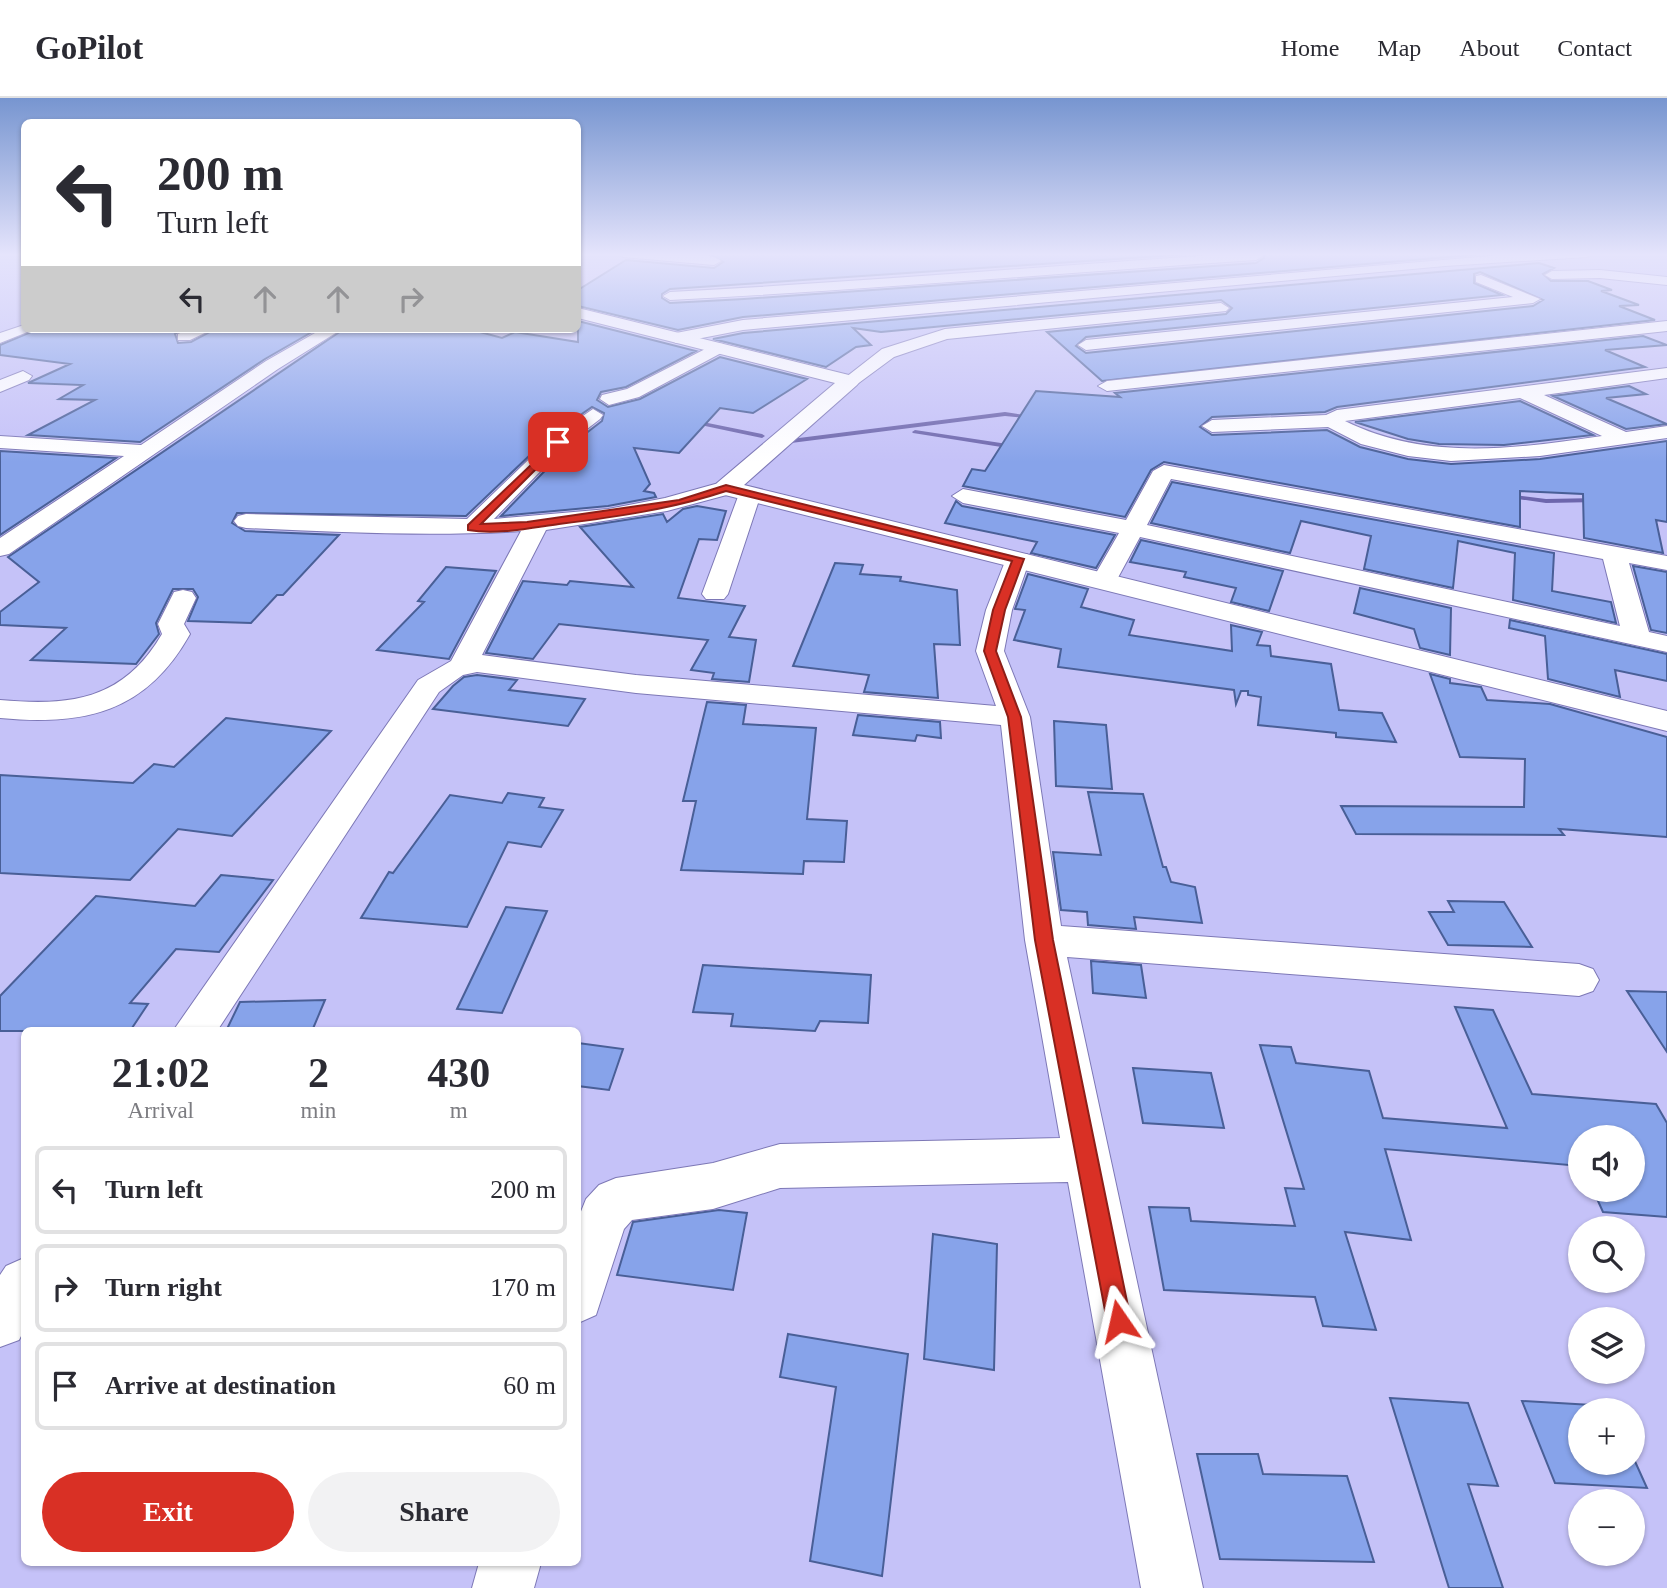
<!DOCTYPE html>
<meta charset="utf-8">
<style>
:root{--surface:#fff;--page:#f2f2f3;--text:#2b2b33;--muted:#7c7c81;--line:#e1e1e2;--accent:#d93025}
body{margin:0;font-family:Georgia,serif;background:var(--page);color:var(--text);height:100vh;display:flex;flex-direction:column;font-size:26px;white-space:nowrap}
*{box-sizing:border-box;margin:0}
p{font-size:23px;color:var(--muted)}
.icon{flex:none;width:38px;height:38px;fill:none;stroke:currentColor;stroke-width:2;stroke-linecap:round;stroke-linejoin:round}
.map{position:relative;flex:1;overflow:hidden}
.side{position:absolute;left:21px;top:929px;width:560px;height:539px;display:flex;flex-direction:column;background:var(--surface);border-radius:10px;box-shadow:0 2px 5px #0004}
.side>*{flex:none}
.hud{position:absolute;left:21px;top:21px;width:560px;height:214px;border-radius:10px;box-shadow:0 2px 5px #0004;background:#fff;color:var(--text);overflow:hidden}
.tools{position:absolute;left:1568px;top:1027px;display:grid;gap:14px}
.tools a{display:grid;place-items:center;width:77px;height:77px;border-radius:50%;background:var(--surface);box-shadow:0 2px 5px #0004;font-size:35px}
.pin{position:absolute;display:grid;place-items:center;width:60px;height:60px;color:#fff;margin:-30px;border-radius:14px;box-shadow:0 4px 10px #0006}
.me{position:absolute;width:77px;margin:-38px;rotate:349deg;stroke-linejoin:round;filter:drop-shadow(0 0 5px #0008)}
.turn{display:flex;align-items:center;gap:24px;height:147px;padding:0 21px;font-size:32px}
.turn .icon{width:91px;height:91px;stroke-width:2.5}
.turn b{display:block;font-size:49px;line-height:60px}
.lanes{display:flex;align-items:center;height:66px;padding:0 21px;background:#0003;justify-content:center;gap:35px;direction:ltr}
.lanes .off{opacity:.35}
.eta{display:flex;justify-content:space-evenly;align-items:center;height:119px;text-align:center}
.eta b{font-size:42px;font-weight:600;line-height:49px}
.primary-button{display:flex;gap:14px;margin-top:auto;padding:14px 21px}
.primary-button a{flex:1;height:80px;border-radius:42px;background:var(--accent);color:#fff;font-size:28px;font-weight:600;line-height:80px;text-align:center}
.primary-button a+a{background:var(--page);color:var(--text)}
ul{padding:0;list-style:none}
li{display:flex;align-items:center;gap:21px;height:88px;margin:0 14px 10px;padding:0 7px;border:4px solid var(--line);border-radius:10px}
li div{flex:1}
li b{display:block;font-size:26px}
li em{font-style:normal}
header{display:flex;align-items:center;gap:42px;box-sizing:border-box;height:98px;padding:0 35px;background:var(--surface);border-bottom:2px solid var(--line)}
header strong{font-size:33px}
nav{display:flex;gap:38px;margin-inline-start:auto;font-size:24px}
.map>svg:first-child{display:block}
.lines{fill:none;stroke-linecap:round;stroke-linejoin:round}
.stream{fill:#6d66ac;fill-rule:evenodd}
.building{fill:#87a3ea;stroke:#495f97;stroke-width:2;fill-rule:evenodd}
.minor-casing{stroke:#7d78b6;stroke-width:2}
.tertiary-casing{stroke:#7d78b6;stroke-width:2}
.minor{fill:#fff;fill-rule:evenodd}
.tertiary{fill:#fff;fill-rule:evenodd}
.route{fill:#d93025;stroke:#8d1f18;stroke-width:2}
</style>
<header>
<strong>GoPilot</strong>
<nav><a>Home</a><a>Map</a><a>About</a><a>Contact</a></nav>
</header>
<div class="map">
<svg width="1667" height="1490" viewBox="0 0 1667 1490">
<rect width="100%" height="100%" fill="#c5c2f8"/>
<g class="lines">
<path class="stream" d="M1005,314L1038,319L1035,321L1005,318L791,345L788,343L791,341Z
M693,322L762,336L765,338L762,340L691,325L690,324Z
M915,332L1014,347L1017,349L1014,351L913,335L912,334Z
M1506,396L1546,401L1598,400L1601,402L1598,404L1546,405L1504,399V397Z"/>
</g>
<path class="building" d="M707,155H1205L670,191L662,196V200L670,205L744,201L1256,165L1264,160V155H1495L743,219L678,232L578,208V192L626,162L714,170L723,164Z
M1539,165L1554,170L1543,176L1551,183H1588L1612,192L1601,193L1639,207L1619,208L1655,222L1102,283L1047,234L1226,216L1232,210L1221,202L881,234L853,230L871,247L856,249L826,269L713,241L743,235ZM1480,174L1543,202L1533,208L1086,255L1076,248L1086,239L1502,197L1474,185V176Z
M578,223L696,253L626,289L601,294L597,302L608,309L640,301L720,259L807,281L753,315L720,310L679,355L634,350L650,386L644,393L654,395L656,399L608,408L501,418L567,350L602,323L604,315L592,309L550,338L466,418L237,415L232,425L245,433L339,437L283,497H277L251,525L188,523L198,499L193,491H173L156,525L159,536L136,566L31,562L66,530L0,527V514L39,484L8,459L344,231H469L502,240L515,234L578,244Z
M38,231H183L175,236L178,245L191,244L215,231H317L265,261L140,344L28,337L95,302L59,301L83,287L28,285L70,266L0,257V247Z
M1643,238L1667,247L1605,252L1645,269L1337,309L1325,314L1212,319L1200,329L1212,337L1327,332L1360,349L1408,361L1451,366L1540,361L1667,343V424L1656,422L1663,455L1584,440L1583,396L1520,393V429L1164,364L1151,372L1125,419L963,388L972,371L985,373L1036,293L1120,299L1115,295Z
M1629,288L1646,296L1606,300L1667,326L1626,331L1553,298Z
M1520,303L1593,337L1504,347L1439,346L1408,341L1355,324Z
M0,353L116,360L0,437Z
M1172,384L1554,455L1552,493L1611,504L1616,525L1513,502L1515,455L1458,443L1453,490L1364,471L1371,438L1301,423L1290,455L1151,425Z
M956,403L962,408L1115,437L1096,470L1031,455L1037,444L945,425Z
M697,408L726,413L717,442L699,441L678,500L745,508L729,539L756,542L749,584L712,581L714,575L691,572L708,542L559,526L533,561L486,555L523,483L567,487L570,483L633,489L580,429L663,416L667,424L683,411Z
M1141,442L1283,473L1269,513L1231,504L1236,490L1184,479L1186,474L1130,464Z
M835,465L863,467L860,476L901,479L900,483L957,492L960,547L934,546L938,600L864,594L869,577L793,568Z
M1633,468L1667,474V535L1651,532Z
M446,469L496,473L449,561L377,552L424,504L418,503Z
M1028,476L1088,491L1081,509L1134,522L1129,537L1232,553L1231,527L1262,534L1257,547L1270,548L1271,558L1331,566L1339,612L1382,615L1396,644L1336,639V635L1258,627L1261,599L1248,597V593H1241L1236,606L1234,592L1058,569L1061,551L1014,542L1025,512L1015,511Z
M1360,490L1451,510L1450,557L1420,550L1414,531L1354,515Z
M1510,522L1667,556V583L1615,572L1620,599L1548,581L1545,538L1509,530Z
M1430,576L1450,581V585L1481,589L1487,602L1550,606L1667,639V739L1559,731L1564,737L1356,736L1341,708L1524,709L1525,661L1460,659Z
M477,577L517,582L509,592L585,601L568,628L433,611L453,588L464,579Z
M707,604L746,607L743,626L816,630L807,721L847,723L844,764L804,763L803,776L681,772L696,703H683Z
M858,617L940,624L941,640L917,637L915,643L853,637Z
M226,620L331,633L232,738L178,731L130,782L0,775V677L133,685L154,666L174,669Z
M1054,623L1106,627L1112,691L1056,688Z
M1088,694L1143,696L1163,769H1166L1171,784L1195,789L1202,825L1134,819L1136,831L1088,827L1087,814L1061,812L1053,754L1101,757Z
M508,695L544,700L539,709L563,712L541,749L508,744L467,829L361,820L389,774L393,775L450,697L502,705Z
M221,777L273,782L219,854L176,851L130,905L148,906L130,933H0V898L96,798L195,808Z
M1448,803L1504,804L1532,849L1448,847L1429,814H1454Z
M506,809L547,813L502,915L457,911Z
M1091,863L1141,867L1146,900L1093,895Z
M703,867L871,877L868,925L820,923L815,933L731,928L733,916L693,914Z
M1627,893L1667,894V954Z
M325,902L312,933H226L240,904Z
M1455,909L1493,912L1532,996L1656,1006L1667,1025V1119L1603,1114L1593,1092H1633V1040H1580V1068L1385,1051L1411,1142L1345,1134L1376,1232L1323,1228L1315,1199L1164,1192L1149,1109L1189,1110L1191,1123L1295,1128L1285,1090L1304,1091L1260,947L1291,949L1296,965L1369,973L1383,1020L1507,1030Z
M578,945L623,951L609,992L578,988Z
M1133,970L1211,975L1224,1030L1143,1025Z
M719,1112L747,1115L733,1192L617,1177L633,1124Z
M933,1136L997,1146L994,1272L924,1261Z
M788,1236L908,1256L882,1478L810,1463L836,1289L780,1279Z
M1390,1300L1468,1305L1498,1388L1468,1386L1503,1490H1449Z
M1522,1303L1609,1308L1611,1312H1580V1365H1633V1359L1647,1390L1555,1385Z
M1197,1356H1258L1263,1376L1347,1378L1374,1464L1220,1461Z"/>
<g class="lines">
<g class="minor-casing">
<path id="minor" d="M616,155C638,155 706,150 721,163L714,167L623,159Z
M1242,155H1260L1263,158L1256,162C1060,175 866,192 670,202L663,198L670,194C861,184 1051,168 1242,155Z
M1525,155H1594L1587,159L1445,168L743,232L676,245L668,240L676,235L743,222Z
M1600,172L1667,179V187L1600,180L1552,181L1545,177L1552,173Z
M1481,177L1540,201L1533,205L1086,252L1078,247L1086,242L1513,199L1476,184V178Z
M1221,205L1229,210L1226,213L947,241L894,259L856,287L850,288L841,283L882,251L945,231Z
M1667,223V233L1107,293L1098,288L1107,283Z
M24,227V231H35L0,245V235Z
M190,231H213L190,242H178V236Z
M322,231H342L278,271L9,456L0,458V440L124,358L0,350V338L141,347L266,263Z
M717,245L723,246V254L639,299L609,307L600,301L602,297L627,291Z
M1667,270V280L1544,297L1626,334L1667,328V340L1540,358L1451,363L1408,358L1361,346L1328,329L1212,334L1202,328L1212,322L1326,317L1337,312ZM1520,300L1602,338C1515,351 1426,363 1345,323Z
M23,273L32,278L29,282L0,294V282Z
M593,311L603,317L600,321L565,348L494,421L608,411L665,400L726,383L737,390L734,395L667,413L546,432L482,557L636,577L996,608L976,553L986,512L1006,461L1009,456H1027L1030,461L1012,512L1004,553L1030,619L1061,828L1579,866L1593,871L1599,882L1593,893L1579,898L1067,859L1203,1490H1141L1068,1084L780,1090L713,1111L632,1122L624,1131L596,1217L578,1225V1121L586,1101L599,1087L616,1080L713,1065L780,1046L1060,1040L1025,842L1001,627L636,595L477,574L463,577L439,594L217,933H173L418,582L451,563L521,433C430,439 338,434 246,430L238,428L234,423L238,418L246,416L467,421L551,340Z
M1164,367L1667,458V472L1629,465L1649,534L1667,538V554L1140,439L1114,487H1096L1092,482L1119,435L963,405L952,398L963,391L1126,422L1153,373ZM1171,381L1603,461L1620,528L1147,427Z
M750,389L761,396L728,496L724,501H706L702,496L739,396Z
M183,492L192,494L196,500L184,526L190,536C146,615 84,628 0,620V602C70,608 123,603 162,536L158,526L174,494Z
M24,1160V1232L19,1242L0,1249V1177L6,1168Z
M479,1465H541L534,1490H472Z"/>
</g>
<g class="tertiary-casing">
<path id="tertiary" d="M578,210L857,279L860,283L857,287L744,387L1667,613V633L717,395L714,390L717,385L835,285L578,220Z"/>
</g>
<use href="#minor" class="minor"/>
<use href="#tertiary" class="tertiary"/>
</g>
<linearGradient id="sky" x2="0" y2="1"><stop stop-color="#7795d0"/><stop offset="0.43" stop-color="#e5e4fc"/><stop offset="1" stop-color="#e5e4fc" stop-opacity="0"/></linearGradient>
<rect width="1667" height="364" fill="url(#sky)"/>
<path class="route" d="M558,341L561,346L481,426L527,424L679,402L726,387L1024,461L1005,512L996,553L1021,619L1053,842L1131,1223L1128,1231L1119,1235L1111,1231L1107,1223L1035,842L1008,619L984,553L993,512L1012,463L726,393C672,411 616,419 559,426C530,430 497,437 468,432V427Z"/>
</svg>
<div class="tools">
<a><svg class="icon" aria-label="sound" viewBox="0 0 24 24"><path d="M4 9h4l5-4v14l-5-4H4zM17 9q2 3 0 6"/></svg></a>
<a><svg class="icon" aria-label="search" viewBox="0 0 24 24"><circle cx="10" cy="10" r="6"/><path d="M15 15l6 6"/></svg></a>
<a><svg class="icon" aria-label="layers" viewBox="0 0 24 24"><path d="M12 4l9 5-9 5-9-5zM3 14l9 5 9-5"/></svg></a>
<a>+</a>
<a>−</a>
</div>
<div class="pin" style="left:558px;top:344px;background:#d93025"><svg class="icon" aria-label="arrive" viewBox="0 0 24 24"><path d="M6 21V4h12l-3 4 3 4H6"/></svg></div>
<svg class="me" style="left:1119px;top:1223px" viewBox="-20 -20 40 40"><path d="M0-17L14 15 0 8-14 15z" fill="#d93025" stroke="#fff" stroke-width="4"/></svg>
<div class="hud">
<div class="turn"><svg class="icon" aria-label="left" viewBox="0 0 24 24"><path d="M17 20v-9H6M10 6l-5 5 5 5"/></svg><div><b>200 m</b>Turn left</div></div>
<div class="lanes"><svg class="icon" aria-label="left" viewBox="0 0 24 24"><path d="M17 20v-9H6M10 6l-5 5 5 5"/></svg><svg class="icon off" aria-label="ahead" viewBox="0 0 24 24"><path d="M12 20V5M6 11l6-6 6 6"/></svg><svg class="icon off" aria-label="ahead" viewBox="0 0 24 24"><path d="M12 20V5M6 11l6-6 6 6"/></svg><svg class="icon off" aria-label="right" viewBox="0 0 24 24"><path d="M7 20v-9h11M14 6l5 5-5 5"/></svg></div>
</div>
<section class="side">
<div class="eta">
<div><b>21:02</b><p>Arrival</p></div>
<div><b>2</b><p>min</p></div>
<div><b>430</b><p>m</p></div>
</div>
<ul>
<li><svg class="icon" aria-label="left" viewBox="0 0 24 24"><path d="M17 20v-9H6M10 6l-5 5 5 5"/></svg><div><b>Turn left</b></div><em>200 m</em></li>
<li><svg class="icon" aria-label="right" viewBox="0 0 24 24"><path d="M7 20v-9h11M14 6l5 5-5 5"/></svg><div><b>Turn right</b></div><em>170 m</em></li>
<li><svg class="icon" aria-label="arrive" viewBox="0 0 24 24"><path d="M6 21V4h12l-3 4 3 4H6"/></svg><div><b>Arrive at destination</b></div><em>60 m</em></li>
</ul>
<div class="primary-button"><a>Exit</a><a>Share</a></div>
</section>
</div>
